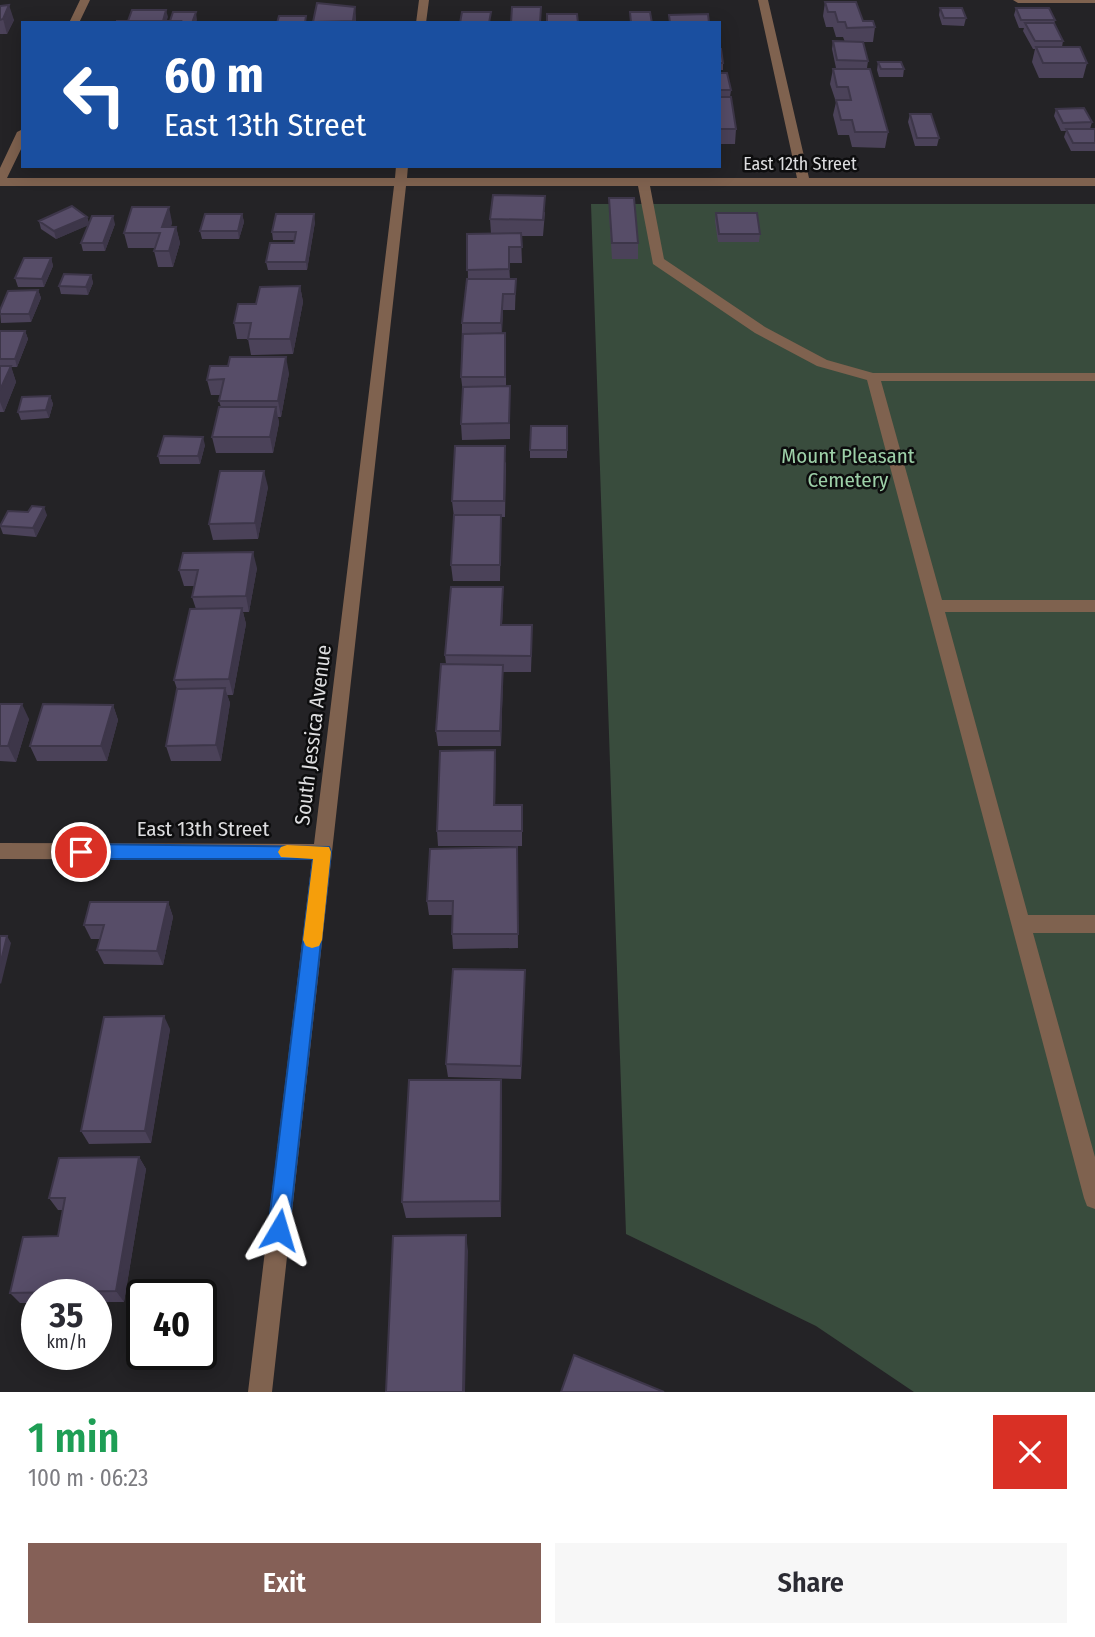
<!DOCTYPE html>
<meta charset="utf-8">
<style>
:root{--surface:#fff;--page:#f7f7f7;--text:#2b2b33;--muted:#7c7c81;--accent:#856057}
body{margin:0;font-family:"Fira Sans Condensed",sans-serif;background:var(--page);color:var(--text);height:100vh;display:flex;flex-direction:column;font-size:26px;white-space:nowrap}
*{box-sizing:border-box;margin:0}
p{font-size:23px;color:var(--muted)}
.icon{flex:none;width:38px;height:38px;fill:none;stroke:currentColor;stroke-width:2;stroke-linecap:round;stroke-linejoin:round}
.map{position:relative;height:1392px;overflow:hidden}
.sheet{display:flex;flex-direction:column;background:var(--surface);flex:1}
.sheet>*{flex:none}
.guide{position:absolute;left:21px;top:21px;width:700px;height:147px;border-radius:0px;box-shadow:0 4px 18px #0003;background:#1a4fa0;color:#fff;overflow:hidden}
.speed{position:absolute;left:21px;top:1279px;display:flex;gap:14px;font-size:35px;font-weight:700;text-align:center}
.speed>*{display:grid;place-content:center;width:91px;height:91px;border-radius:50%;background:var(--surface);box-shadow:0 4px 18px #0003;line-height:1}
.speed small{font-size:18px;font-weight:400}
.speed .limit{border:4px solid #111;border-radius:10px;background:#fff;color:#111}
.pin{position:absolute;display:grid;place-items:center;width:60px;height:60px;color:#fff;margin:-30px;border:4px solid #fff;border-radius:50%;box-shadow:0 2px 7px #0007}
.me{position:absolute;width:77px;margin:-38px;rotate:7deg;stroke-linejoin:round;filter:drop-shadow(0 0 5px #0008)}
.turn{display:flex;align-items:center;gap:24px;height:147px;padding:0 28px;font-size:32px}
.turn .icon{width:91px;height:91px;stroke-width:2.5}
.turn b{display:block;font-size:49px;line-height:60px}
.round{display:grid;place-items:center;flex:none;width:74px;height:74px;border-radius:0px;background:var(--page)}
.summary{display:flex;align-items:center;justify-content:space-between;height:119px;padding:0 28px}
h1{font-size:42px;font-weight:600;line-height:52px;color:#1e9e55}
.cta{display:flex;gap:14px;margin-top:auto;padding:14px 28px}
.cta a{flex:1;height:80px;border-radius:0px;background:var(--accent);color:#fff;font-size:28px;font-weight:600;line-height:80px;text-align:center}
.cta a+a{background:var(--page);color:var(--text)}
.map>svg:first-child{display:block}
.green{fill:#394c3d}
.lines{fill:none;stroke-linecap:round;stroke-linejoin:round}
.minor{fill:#7f624f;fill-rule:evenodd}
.wall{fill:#4b4259}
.shaded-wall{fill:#3d3649}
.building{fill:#574d68;stroke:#3d3649;stroke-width:2}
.route{fill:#1a73e8;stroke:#114b97;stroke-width:2}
.slow{fill:#f59e0b}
.labels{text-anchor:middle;stroke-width:5;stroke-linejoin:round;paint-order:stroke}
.far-street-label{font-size:18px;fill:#dddddf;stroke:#0d0d0e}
.park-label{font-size:21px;fill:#9dd0a8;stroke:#0d0d0e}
.street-label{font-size:21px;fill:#dddddf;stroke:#0d0d0e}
</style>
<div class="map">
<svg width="1095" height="1392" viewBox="0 0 1095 1392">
<rect width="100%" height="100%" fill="#242326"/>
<path class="green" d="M591,204H1095V1392H914L816,1326L626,1234Z"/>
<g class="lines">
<path class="minor" d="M80,0H90L79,23H69Z
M419,0H429L426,23H416Z
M758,0H768L809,178H1095V186H650L664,259L765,327L827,360L873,373H1095V381H881L942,600H1095V612H945L1028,915H1095V933H1033L1095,1157V1209L1087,1206L1084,1198L867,380L817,366L755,333L653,264L638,186H406L272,1392H248L312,860L0,859V843L314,844L394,186H0V168L17,132L23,129V145L7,178H395L396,166H408L407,178H797Z
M1013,0H1095V3H1018Z"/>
</g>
<path class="wall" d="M825,2L875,27L873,42H863L868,61L867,68H836L832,49L833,41L845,42L843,37H836L833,27H826L823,16Z
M0,6L14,20L7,34H0Z
M355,7L356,23H313V22Z
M940,8L966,18L964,26L942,25L939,15Z
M1016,8L1055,20L1054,24L1063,41L1062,47L1087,63L1083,78H1039L1032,62L1035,49H1033L1023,31L1024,28H1019L1014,15Z
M719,49L723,63V70H719Z
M878,62L904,69L903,77H879L877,70Z
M833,69L888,132L885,148L852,147L849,135H838L833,115L836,102L830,84Z
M719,73L731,90L730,97L736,129L735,144H719Z
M1056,109L1092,122L1090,129H1095V151H1071L1064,137L1066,131H1061L1054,116Z
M910,114L939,138L937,146H915L908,122Z
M609,198L638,243V259H612L609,213Z
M545,212L543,236H521L522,263H509L510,279H516L515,310H503L502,333L506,349V386H510V439L462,440L461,424L463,393L461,377L462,323L468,279L467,234H491L490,219Z
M716,213L760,234L759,242H718L715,221Z
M242,214L244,222L239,239H202L200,231Z
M87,217L89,223L115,224L105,251H83L81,243L88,225L56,239L41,229L39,221Z
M172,222L171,227H176L180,243L173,267H158L154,251L155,248H128L124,233Z
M315,222L307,270H268L266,262L294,243V240H273L272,232Z
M51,258L53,266L44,287H18L15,278Z
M91,275L93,283L88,295L61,294L59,286Z
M300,286L303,302L293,354L251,355L248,339H237L234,323L256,304Z
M38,290L41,298L31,322L1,323L0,310Z
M0,331H25L28,339L17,367H11L16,382L4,412H0Z
M289,373L281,417H278L279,423L273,453H216L212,437L221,407L219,401L221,395H211L207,380Z
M50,396L53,404L49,418L21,420L18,412Z
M567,426V458H530V450Z
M205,445L200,464H160L158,456Z
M506,462L505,517H501L500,581H453L451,565L454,517L452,501Z
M268,487L258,539L213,540L209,524Z
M47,515L36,537L3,534L0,526Z
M257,568L249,612H243L246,624L233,695H227L230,703L221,761H171L166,746L177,689L174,680L196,609L192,597L194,586H184L179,570Z
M503,603L502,625H532V641L531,672H503L501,746H438L436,731L446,664L445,655Z
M0,704L29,719L16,762L0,761Z
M113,705L118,720L107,761H37L30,746Z
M495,750V805H522V846H438L437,831Z
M517,847L518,948L453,949L452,934V915H429L427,901Z
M168,902L173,917L163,965L104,964L97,950L100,939H91L84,925Z
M525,970L521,1079L448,1077L446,1064Z
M170,1029L151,1143L89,1144L81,1131Z
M501,1080L502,1098L501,1217L406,1218L402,1202Z
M139,1157L146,1169L124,1302H96V1295H37V1303H20L10,1293L58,1236L63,1210H58L49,1198Z"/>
<path class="shaded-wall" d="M9,5L14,20L7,34L3,19Z
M355,7L356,23H353Z
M166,10L168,17L166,23H162Z
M196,12L197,20L196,23H192Z
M169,207L172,222L166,243L162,227Z
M242,214L244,222L239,239L238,231Z
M314,214L315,222L307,270L306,262Z
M113,216L115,224L105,251L103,243Z
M87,217L89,225L56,239L54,231Z
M176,227L180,243L173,267L169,251Z
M51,258L53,266L44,287L42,279Z
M91,275L93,283L88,295L86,287Z
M300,286L303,302L293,354L290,339Z
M38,290L41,298L31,322L29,314Z
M503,294V310L501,339V323Z
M25,331L28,339L17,367L15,359Z
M286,357L289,373L281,417L278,401Z
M11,366L16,382L4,412L0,402V390Z
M50,396L53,404L49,418L46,410Z
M276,407L279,423L273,453L270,437Z
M203,437L205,445L200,464L198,456Z
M264,471L268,487L258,539L255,523Z
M44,507L47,515L36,537L33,528Z
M253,552L257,568L249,612L246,596Z
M503,587V603L501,641V625Z
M242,608L246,624L233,695L229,679Z
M503,665V680L501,746L500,731Z
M225,688L230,703L221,761L216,745Z
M22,704L29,719L16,762L8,746Z
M113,705L118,720L107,761L101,746Z
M495,750L496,765L495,820L494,805Z
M168,902L173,917L163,965L157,951Z
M7,936L11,943L1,984L0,983V965Z
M525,970V984L521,1079V1066Z
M164,1016L170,1029L151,1143L145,1131Z
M501,1080L502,1098L501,1217L500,1201Z
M139,1157L146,1169L124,1302L116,1291Z
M466,1235L468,1251L465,1392H463Z"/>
<path class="building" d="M825,2H856L863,21H873L875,27L847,28L845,22H838L835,12H828Z
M317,3L355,7L353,21L313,22Z
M9,5L3,19L0,20V6Z
M512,7H541L540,23H511Z
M940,8H962L966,18H944Z
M1016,8H1049L1055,20H1021Z
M132,10H166L163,21H128Z
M173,12H196L192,23H181V21H170Z
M462,12H491L489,23H460Z
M630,12H650L652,23H631Z
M547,14H577L578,23H547Z
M708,14L709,23H670L669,15Z
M279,16H306L305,23H277Z
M117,21H181L180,23H117Z
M1025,23H1054L1063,41H1035Z
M833,41L863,42L868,61L837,60Z
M1036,47H1080L1087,63H1043Z
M719,49H721L723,63H719Z
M878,62H901L904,69H881Z
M833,69H870L888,132H855L852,120H841L836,100H851L848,87H837Z
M719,73H727L731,90H719Z
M719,97H731L736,129H719Z
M1084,108L1092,122L1063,123L1056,109Z
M910,114H931L939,138H917Z
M1066,129H1095V143H1073Z
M493,195L545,196L543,220L490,219Z
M609,198H634L638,243H612Z
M72,206L87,217L54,231L39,221Z
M132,207H169L162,227H176L169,251H154L160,233H124Z
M716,213H757L760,234H719Z
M205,214H242L238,231H200Z
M276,214H314L306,262H266L270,243H294L296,232H272Z
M92,216H113L103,243H81Z
M521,233L522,247H509V269L467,270V234Z
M24,258H51L42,279L15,278Z
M64,274L91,275L86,287L59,286Z
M467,279H516L515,294H503L501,323H462Z
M300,286L290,339H248L251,323H234L238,304H256L260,287Z
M38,290L29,314H0V310L8,291Z
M0,331H25L15,359H0Z
M505,333V377H461L463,334Z
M230,357H286L278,401H219L224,379L207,380L210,366H228Z
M0,366H11L0,390Z
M510,386L509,423L461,424L463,387Z
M50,396L46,410L18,412L22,397Z
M219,407H276L270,437H212Z
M531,426H567V450H530Z
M164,436L203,437L198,456H158Z
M455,446H505L504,501H452Z
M220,471H264L255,523L209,524Z
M32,506L44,507L33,528L0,526L8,511L28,512Z
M454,515H501L500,565H451Z
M253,552L246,596L192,597L198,570H179L183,553Z
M451,587H503L501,625H532L531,656L445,655Z
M242,608L229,679L174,680L190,609Z
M441,664L503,665L500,731H436Z
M225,688L216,745L166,746L177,689Z
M0,704H22L8,746H0Z
M43,704L113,705L101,746H30Z
M495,750L494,805H522V831H437L440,751Z
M517,847L518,934H452L453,901H427L430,849Z
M90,902H168L157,951L97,950L104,925H84Z
M0,936H7L0,965Z
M453,969L525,970L521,1066L446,1064Z
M164,1016L145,1131H81L104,1017Z
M409,1080H501L500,1201L402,1202Z
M139,1157L116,1291L10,1293L23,1237L58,1236L65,1198H49L59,1158Z
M466,1235L463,1392H386L393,1236Z
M574,1355L664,1392H561Z"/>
<path class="route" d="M81,844L329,847L331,852L289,1230L286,1238L279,1241L271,1238L268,1230L313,859H81L75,857L72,852L75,846Z"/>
<path class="slow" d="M287,845L329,847L331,852L322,940L319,946L312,948L306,946L303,940L313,859L281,857L278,852L281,847Z"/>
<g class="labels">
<g class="far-street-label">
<text x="800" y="170">East 12th Street</text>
</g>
<g class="park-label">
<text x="848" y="463">Mount Pleasant<tspan x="848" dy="24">Cemetery</tspan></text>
</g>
<g class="street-label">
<text transform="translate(313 735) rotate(-83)" y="7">South Jessica Avenue</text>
<text x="203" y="836">East 13th Street</text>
</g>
</g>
</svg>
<div class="speed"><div>35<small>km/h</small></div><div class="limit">40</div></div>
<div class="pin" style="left:81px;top:852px;background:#d93025"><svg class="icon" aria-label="arrive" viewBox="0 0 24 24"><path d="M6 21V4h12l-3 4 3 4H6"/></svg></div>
<svg class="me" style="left:279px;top:1230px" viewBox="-20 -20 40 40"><path d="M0-17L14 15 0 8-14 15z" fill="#1a73e8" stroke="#fff" stroke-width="4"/></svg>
<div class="guide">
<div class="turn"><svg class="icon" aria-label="left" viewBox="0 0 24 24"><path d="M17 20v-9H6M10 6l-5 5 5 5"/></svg><div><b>60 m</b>East 13th Street</div></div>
</div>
</div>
<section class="sheet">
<div class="summary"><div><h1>1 min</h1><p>100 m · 06:23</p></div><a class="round" style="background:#d93025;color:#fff"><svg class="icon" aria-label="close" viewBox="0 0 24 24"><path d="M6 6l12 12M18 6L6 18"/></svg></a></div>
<div class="cta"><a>Exit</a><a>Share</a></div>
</section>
